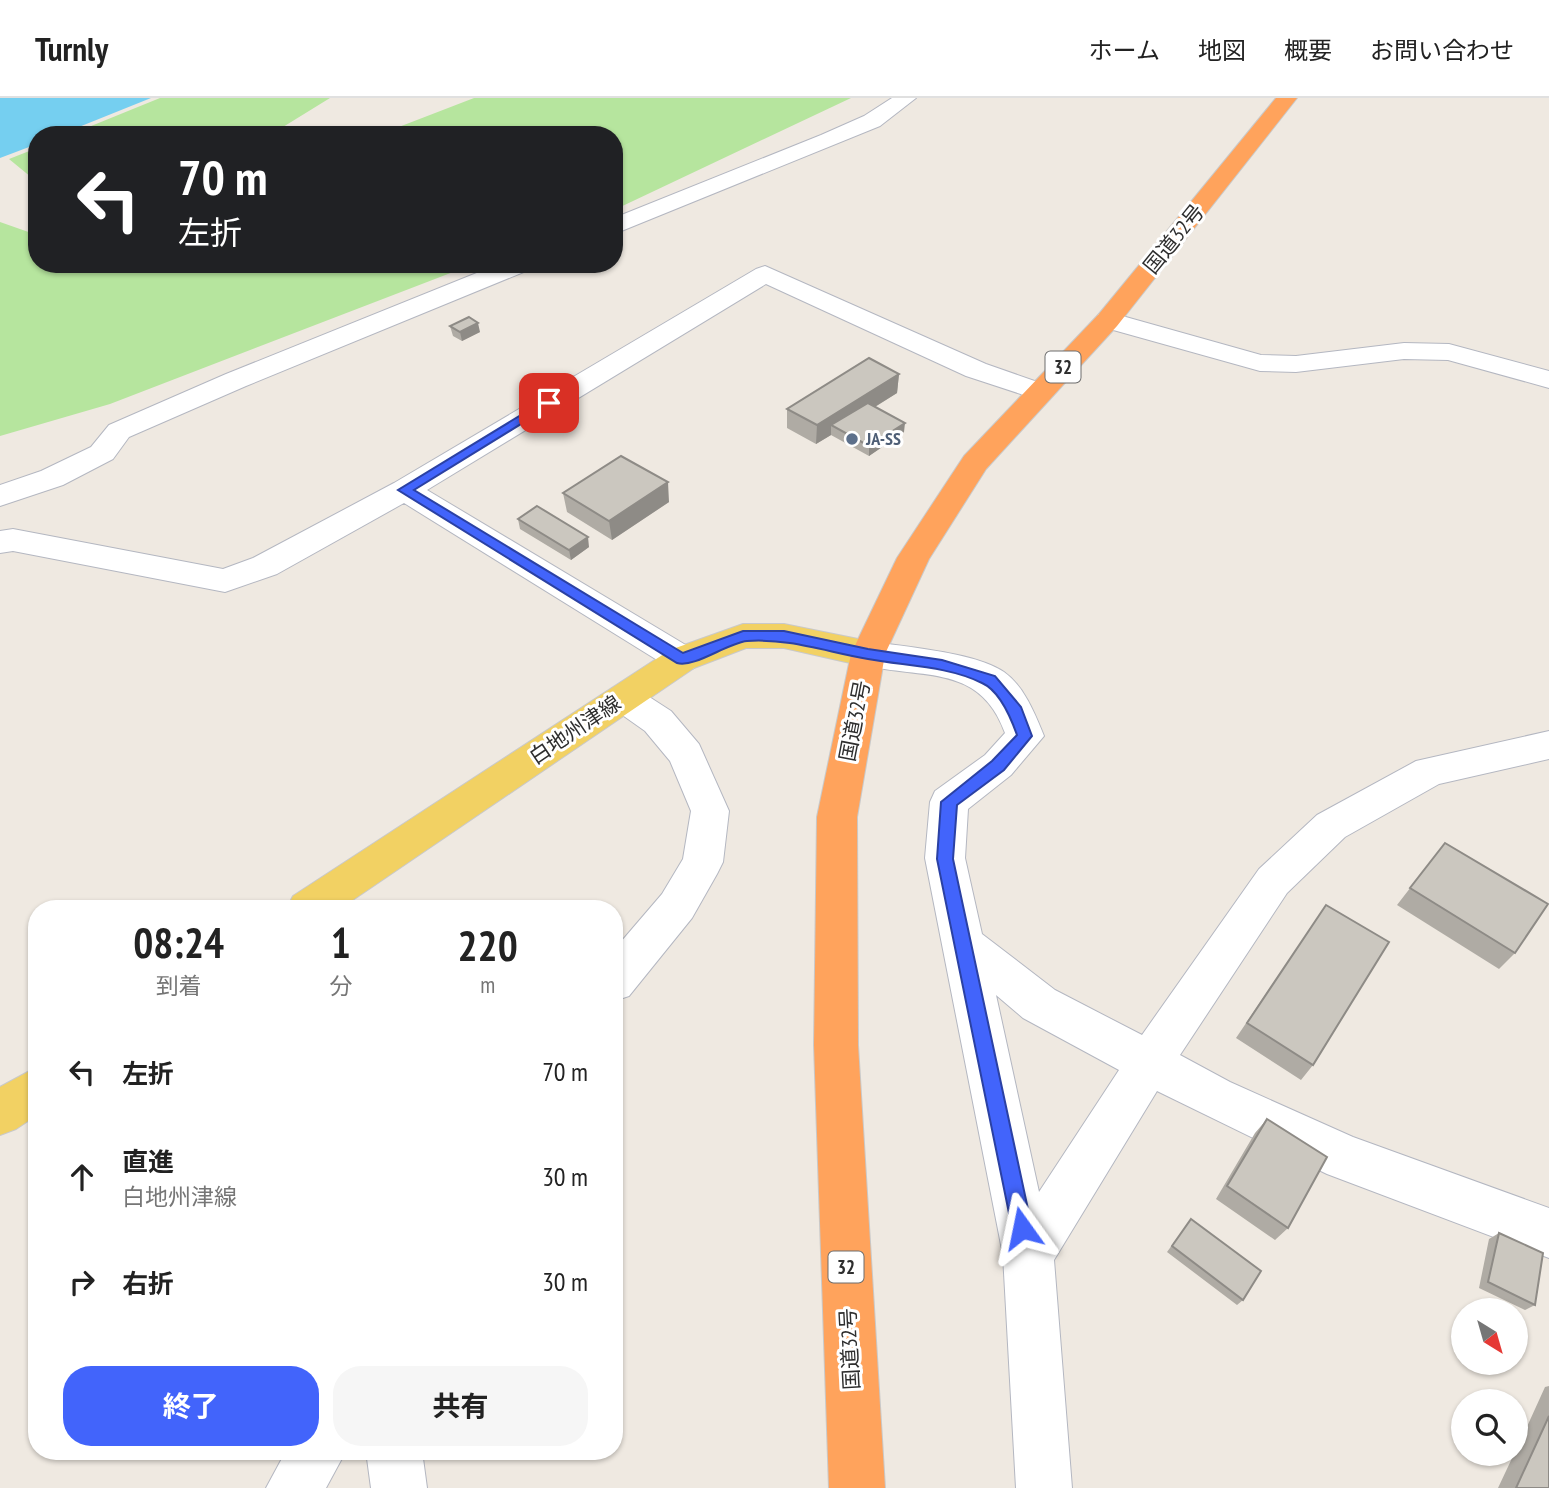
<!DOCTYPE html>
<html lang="ja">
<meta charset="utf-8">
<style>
:root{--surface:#fff;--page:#f6f6f6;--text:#222;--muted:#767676;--line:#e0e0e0;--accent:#4264fb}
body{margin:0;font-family:"PT Sans Narrow","Noto Sans JP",sans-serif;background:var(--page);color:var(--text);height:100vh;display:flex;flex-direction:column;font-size:26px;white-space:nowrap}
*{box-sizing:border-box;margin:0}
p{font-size:23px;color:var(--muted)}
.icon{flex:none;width:38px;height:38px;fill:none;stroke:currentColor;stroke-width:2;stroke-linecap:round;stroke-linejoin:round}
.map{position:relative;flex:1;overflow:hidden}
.panel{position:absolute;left:28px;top:802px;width:595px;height:560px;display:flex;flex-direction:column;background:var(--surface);border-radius:28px;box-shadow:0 2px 5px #0004}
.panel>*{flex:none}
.guide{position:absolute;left:28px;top:28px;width:595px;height:147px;border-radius:28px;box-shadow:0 2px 5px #0004;background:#202124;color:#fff;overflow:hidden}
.needle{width:46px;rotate:143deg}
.controls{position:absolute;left:1451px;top:1200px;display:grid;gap:14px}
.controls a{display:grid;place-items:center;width:77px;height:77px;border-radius:50%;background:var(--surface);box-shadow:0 2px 5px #0004;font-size:35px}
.pin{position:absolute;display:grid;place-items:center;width:60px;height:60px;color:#fff;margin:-30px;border-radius:14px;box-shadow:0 4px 10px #0006}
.me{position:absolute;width:77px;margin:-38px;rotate:348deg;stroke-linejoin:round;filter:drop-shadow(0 0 5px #0008)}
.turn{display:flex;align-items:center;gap:24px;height:147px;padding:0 35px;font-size:32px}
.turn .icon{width:91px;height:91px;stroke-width:2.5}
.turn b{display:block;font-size:49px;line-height:60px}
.eta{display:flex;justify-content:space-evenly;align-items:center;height:119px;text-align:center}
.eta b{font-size:42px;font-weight:700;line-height:49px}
.button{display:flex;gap:14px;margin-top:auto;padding:14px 35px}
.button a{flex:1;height:80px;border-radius:28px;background:var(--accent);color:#fff;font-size:28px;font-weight:700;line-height:80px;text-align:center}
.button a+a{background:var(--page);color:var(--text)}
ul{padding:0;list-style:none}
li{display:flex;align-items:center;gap:21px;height:105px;padding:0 35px}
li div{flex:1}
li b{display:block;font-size:26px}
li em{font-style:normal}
header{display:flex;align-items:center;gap:42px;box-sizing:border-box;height:98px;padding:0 35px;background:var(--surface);border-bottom:2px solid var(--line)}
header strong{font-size:33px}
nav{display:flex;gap:38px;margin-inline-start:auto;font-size:24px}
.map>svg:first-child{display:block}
.green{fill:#b6e59e}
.water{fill:#75cff0}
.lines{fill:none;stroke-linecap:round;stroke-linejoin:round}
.minor-casing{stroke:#b4b7c1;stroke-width:2}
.major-casing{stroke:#c9c9c9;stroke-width:2}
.highway-casing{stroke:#c9c9c9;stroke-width:2}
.minor{fill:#fff;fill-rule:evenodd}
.major{fill:#f2d163;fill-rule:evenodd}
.highway{fill:#ffa35c;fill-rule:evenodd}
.wall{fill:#afaba4}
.shaded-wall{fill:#8e8b86}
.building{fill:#cbc7bf;stroke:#8e8b86;stroke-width:2}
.route{fill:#4264fb;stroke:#2b41a3;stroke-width:2}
.service-dot{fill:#5c6f8a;stroke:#fff;stroke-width:2.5}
.labels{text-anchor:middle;stroke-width:6;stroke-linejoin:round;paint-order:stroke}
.far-service-label{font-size:18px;font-weight:bold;fill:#4e5e75;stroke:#fff;text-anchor:start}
.shield{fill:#fff;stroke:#6d6d6d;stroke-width:2}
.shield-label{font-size:19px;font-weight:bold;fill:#2e2e2e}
.street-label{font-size:21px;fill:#2e2e2e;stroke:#fff}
</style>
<header>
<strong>Turnly</strong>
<nav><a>ホーム</a><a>地図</a><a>概要</a><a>お問い合わせ</a></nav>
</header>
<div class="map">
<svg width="1549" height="1390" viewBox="0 0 1549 1390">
<rect width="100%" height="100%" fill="#efe9e1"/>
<path class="green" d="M160,0H330L270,37H69Z
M474,0H851L614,112V37H378Z
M37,50V84L9,61Z
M0,124L37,137V166H41L39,169L56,166H474L110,306L0,338Z"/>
<path class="water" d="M0,0H151L59,37H37V46L0,60Z"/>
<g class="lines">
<g class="minor-casing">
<path id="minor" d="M892,0H916L880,28L614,136V120L821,37L864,18Z
M499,166H534L531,171L246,288L129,339L113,361L63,387L0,408V387L41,373L91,349L109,327L226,276Z
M765,168L986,266L1049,288L1053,294L1049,300L1039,302L966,278L766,186L427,392L694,552L700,561L694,570L682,574L670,570L404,405L277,476L225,494L13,453L0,455V433L13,431L223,471L253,460L394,385L756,171Z
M1108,214L1261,257L1296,258L1404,245L1449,246L1549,273V290L1448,262L1404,261L1296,274L1260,273L1099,228L1095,222L1099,216Z
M868,543C904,549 975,554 1004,574C1024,588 1035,616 1044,638L1011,677L968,711L965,760L982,836L1055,892L1142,937L1259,771L1317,717L1416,663L1549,633V661L1439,686L1345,739L1287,795L1180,957L1230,984L1353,1039L1549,1110V1160L1327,1076L1157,993L1054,1162L1072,1390H1016L1003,1157L925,760L930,704L935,693L985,657L1005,635C979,562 917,583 856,565L851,556L856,547ZM996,897L1023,920L1119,972L1039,1094Z
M624,587L637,591L671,613L699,646L729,713L723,764L717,776L692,820L629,898L614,903V852L662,796L683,761L691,713L670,663L645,633L611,609L606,600L611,591Z
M286,1353H346L326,1390H266Z
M366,1353H422L427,1390H371Z"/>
</g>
<g class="major-casing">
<path id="major" d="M743,526H784L868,543L880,547L885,556L880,565L868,569L784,550H746L694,570L341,810H287L293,798L670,552Z
M37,969V1017L16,1031L0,1037V989Z"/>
</g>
<g class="highway-casing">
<path id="highway" d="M1276,0H1297L1117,228L986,371L929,461L885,556L857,719L858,947L885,1390H829L814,947L817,719L851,556L897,460L964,358L1099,216Z"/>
</g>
<use href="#minor" class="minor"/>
<use href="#major" class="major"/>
<use href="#highway" class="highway"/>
</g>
<path class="wall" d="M450,228L480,234L462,243L453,238Z
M899,276L897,295L875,309L904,334L869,358L831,337L816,346L787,330V311Z
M563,395L669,404L612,442L567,414Z
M518,421L589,449L571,462L520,431Z
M1445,745L1515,855L1499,871L1397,807Z
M1326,807L1313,967L1301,982L1236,940Z
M1267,1021L1288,1130L1275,1142L1216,1101L1255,1035Z
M1191,1121L1243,1202L1237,1207L1167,1154Z
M1499,1135L1535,1207L1525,1212L1479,1190L1489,1141Z
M1549,1288V1390H1498L1514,1356H1516V1353L1545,1289Z"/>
<path class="shaded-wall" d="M478,225L480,234L462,243L460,234Z
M899,276L897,295L839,331L831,327V337L816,346L817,327Z
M905,325L904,334L869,358V348Z
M668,384L669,404L612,442L609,423Z
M588,439L589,449L571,462L569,452Z"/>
<path class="building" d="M469,219L478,225L460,234L450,228Z
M869,260L899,276L817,327L787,311Z
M868,305L905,325L869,348L831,327Z
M621,358L668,384L609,423L563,395Z
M537,408L588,439L569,452L518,421Z
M1445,745L1548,806L1515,855L1410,790Z
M1326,807L1389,844L1313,967L1247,925Z
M1267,1021L1327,1059L1288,1130L1227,1088Z
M1191,1121L1261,1173L1243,1202L1172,1148Z
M1499,1135L1543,1155L1535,1207L1488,1184Z
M1549,1318V1390H1516Z"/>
<path class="route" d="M544,303L555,305L414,392L683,555L743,533H784L868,551L942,562L995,578L1021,609L1032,638L1004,672L957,707L953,761L1032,1130L1029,1138L1022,1141L1015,1138L1012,1130L937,761L941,704L992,663L1017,637C1011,620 1000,593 982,585C948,568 905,568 868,561C827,554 789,540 747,543C727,545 695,570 677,565L398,392Z"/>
<circle class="service-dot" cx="852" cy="341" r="7"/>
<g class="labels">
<g class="far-service-label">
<text x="866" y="347">JA-SS</text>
</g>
<g class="shield">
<rect x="1045.5" y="253.5" width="35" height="31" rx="5"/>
<rect x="828.5" y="1153.5" width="35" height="31" rx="5"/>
</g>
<g class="shield-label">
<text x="1063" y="276">32</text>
<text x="846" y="1176">32</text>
</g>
<g class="street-label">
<text transform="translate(1174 141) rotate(-51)" y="7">国道32号</text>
<text transform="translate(855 623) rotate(-79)" y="7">国道32号</text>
<text transform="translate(575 632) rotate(-34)" y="7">白地州津線</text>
<text transform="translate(850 1251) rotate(-93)" y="7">国道32号</text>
</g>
</g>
</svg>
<div class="controls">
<a><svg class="needle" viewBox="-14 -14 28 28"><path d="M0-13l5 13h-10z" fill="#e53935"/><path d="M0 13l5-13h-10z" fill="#767676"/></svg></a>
<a><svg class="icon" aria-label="search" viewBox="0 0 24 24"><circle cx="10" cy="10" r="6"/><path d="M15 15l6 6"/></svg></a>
</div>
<div class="pin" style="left:549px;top:305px;background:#d93025"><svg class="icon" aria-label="arrive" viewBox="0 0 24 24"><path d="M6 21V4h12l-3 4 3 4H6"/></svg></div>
<svg class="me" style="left:1022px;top:1130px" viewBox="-20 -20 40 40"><path d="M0-17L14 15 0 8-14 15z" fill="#4264fb" stroke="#fff" stroke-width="4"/></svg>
<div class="guide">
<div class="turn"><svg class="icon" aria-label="left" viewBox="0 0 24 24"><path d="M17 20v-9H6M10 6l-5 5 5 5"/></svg><div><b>70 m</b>左折</div></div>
</div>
<section class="panel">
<div class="eta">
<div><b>08:24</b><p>到着</p></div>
<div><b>1</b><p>分</p></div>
<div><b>220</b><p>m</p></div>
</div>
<ul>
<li><svg class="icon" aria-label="left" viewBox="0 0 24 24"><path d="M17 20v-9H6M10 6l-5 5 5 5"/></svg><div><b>左折</b></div><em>70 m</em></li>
<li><svg class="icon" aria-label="ahead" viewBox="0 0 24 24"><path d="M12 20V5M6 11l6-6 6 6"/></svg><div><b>直進</b><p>白地州津線</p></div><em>30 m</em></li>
<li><svg class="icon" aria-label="right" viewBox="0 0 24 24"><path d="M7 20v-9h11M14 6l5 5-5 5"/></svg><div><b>右折</b></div><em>30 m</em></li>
</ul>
<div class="button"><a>終了</a><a>共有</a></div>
</section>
</div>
